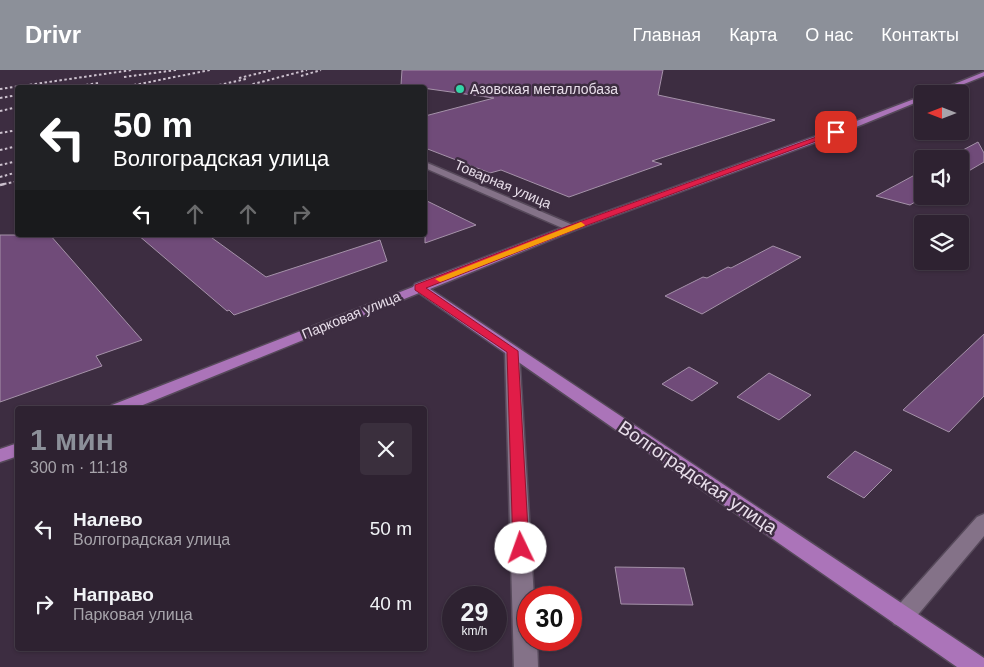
<!DOCTYPE html>
<html lang="ru">
<meta charset="utf-8">
<style>
:root{--surface:#2e2231;--page:#3a2f3d;--text:#f1f3f6;--muted:#a7a4ab;--line:#493f4d;--accent:#8c9099}
body{margin:0;font-family:Helvetica,sans-serif;background:var(--page);color:var(--text);height:100vh;display:flex;flex-direction:column;font-size:19px;white-space:nowrap}
*{box-sizing:border-box;margin:0}
p{font-size:16px;color:var(--muted)}
.icon{flex:none;width:28px;height:28px;fill:none;stroke:currentColor;stroke-width:2;stroke-linecap:round;stroke-linejoin:round}
.map{position:relative;flex:1;overflow:hidden}
.details{position:absolute;left:15px;top:336px;width:412px;height:245px;display:flex;flex-direction:column;background:var(--surface);border-radius:5px;box-shadow:0 1px 4px #0004,0 0 0 1px var(--line)}
.details>*{flex:none}
.hud{position:absolute;left:15px;top:15px;width:412px;height:152px;border-radius:5px;box-shadow:0 1px 4px #0004,0 0 0 1px var(--line);background:#202124;color:#fff;overflow:hidden}
.needle{width:32px;rotate:270deg}
.fabs{position:absolute;left:914px;top:15px;display:grid;gap:10px}
.fabs a{display:grid;place-items:center;width:55px;height:55px;border-radius:5px;background:var(--surface);box-shadow:0 1px 4px #0004,0 0 0 1px var(--line);font-size:25px}
.speed{position:absolute;left:442px;top:516px;display:flex;gap:10px;font-size:25px;font-weight:700;text-align:center}
.speed>*{display:grid;place-content:center;width:65px;height:65px;border-radius:50%;background:var(--surface);box-shadow:0 1px 4px #0004,0 0 0 1px var(--line);line-height:1}
.speed small{font-size:12px;font-weight:400}
.speed .limit{border:8px solid #d22;background:#fff;color:#111}
.pin{position:absolute;display:grid;place-items:center;width:42px;height:42px;color:#fff;margin:-21px;border-radius:10px;box-shadow:0 2px 8px #0006}
.me{position:absolute;width:55px;margin:-28px;rotate:357deg;stroke-linejoin:round;filter:drop-shadow(0 0 4px #0008)}
.turn{display:flex;align-items:center;gap:18px;height:105px;padding:0 15px;font-size:22px}
.turn .icon{width:65px;height:65px;stroke-width:2.5}
.turn b{display:block;font-size:35px;line-height:42px}
.lanes{display:flex;align-items:center;height:48px;padding:0 15px;background:#0003;justify-content:center;gap:25px;direction:ltr}
.lanes .off{opacity:.35}
.round{display:grid;place-items:center;flex:none;width:52px;height:52px;border-radius:5px;background:var(--page)}
.headline{display:flex;align-items:center;justify-content:space-between;height:85px;padding:0 15px}
h1{font-size:30px;font-weight:800;line-height:38px;color:var(--accent)}
ul{padding:0;list-style:none}
li{display:flex;align-items:center;gap:15px;height:75px;padding:0 15px}
li div{flex:1}
li b{display:block;font-size:19px}
li em{font-style:normal}
header{display:flex;align-items:center;gap:30px;box-sizing:border-box;height:70px;padding:0 25px;background:var(--accent);color:#fff}
header strong{font-size:24px}
nav{display:flex;gap:28px;margin-inline-start:auto;font-size:18px}
.map>svg:first-child{display:block}
.building{fill:#704b79;stroke:#a592a9}
.lines{fill:none;stroke-linecap:round;stroke-linejoin:round}
.minor-casing{stroke:#56495a;stroke-width:3}
.major-casing{stroke:#56495a;stroke-width:3}
.minor{fill:#847288;fill-rule:evenodd}
.major{fill:#ab74b9;fill-rule:evenodd}
.rail-far1{stroke:#ccc1ce;stroke-width:2;stroke-dasharray:2.5 2.5;stroke-linecap:butt}
.rail{stroke:#ccc1ce;stroke-width:2.5;stroke-dasharray:4.5 4.5;stroke-linecap:butt}
.route{fill:#e11d48;stroke:#92132f}
.slow{fill:#f59e0b}
.poi-dot{fill:#34d4a8;stroke:#3d2d41;stroke-width:2}
.labels{text-anchor:middle;stroke-width:5;stroke-linejoin:round;paint-order:stroke}
.far-poi-label{font-size:14px;fill:#e8deea;stroke:#3d2d41;text-anchor:start}
.far-street-label{font-size:14px;fill:#e8deea;stroke:#3d2d41}
.near-street-label{font-size:19px;fill:#e8deea;stroke:#3d2d41}
</style>
<header>
<strong>Drivr</strong>
<nav><a>Главная</a><a>Карта</a><a>О нас</a><a>Контакты</a></nav>
</header>
<div class="map">
<svg width="984" height="597" viewBox="0 0 984 597">
<rect width="100%" height="100%" fill="#3d2d41"/>
<path class="building" d="M402,0H663L658,25L775,50L652,91L662,94L569,127L501,100L490,103L425,78V46L494,28L401,15Z
M978,72L984,83V92L960,106V89H946Z
M922,101V126H925L910,135L876,126Z
M425,130L476,155L425,173Z
M0,165H50L142,270L96,286L102,296L0,332Z
M138,165H208L266,207L380,170L387,191L234,245L229,240L227,241Z
M773,176L801,187L702,244L665,226L703,207L707,208L728,197L731,198Z
M984,264V326L949,362L903,340Z
M689,297L718,313L692,331L662,314Z
M769,303L811,325L779,350L737,327Z
M855,381L892,400L864,428L827,407Z
M615,497L684,498L693,535L621,534Z"/>
<g class="lines">
<g class="minor-casing">
<path id="minor" d="M425,92L575,156L576,158L575,160H567L425,98Z
M512,277L517,278L519,281L534,528H529V570H537L538,597H514L505,281L507,278Z
M984,444V466L910,554L902,557L894,554L891,547L894,540L977,447Z"/>
</g>
<g class="major-casing">
<path id="major" d="M984,2V6L939,24H930Z
M922,26V30L839,64L575,160L430,219L984,588V597H957L419,223L133,339H110L112,335L413,217L415,214L567,156L833,60Z
M18,373V386L0,392V379Z"/>
</g>
<use href="#minor" class="minor"/>
<use href="#major" class="major"/>
<path class="rail-far1" d="M301,6L321,0
M124,7L176,0
M239,8L273,0
M219,15L246,9
M66,18L98,13
M119,18L210,0
M238,18L307,0
M0,19L132,0
M0,28L18,25
M0,41L18,37
M0,63L18,60
M0,80L18,76
M0,95L18,91
M0,107L18,102
M4,114L18,111"/>
<path class="rail" d="M0,115L9,113"/>
</g>
<path class="route" d="M836,60L838,63L574,160L426,218L518,281L529,478L527,483L521,485L515,483L513,478L507,282L415,220V215L568,156Z"/>
<path class="slow" d="M581,152L585,155L584,156L443,211L440,212L435,209Z"/>
<circle class="poi-dot" cx="460" cy="19" r="5"/>
<g class="labels">
<g class="far-poi-label">
<text x="470" y="24">Азовская металлобаза</text>
</g>
<g class="far-street-label">
<text transform="translate(503 114) rotate(23)" y="5">Товарная улица</text>
<text transform="translate(351 245) rotate(-22)" y="5">Парковая улица</text>
</g>
<g class="near-street-label">
<text transform="translate(698 407) rotate(34)" y="7">Волгоградская улица</text>
</g>
</g>
</svg>
<div class="fabs">
<a><svg class="needle" viewBox="-14 -14 28 28"><path d="M0-13l5 13h-10z" fill="#e53935"/><path d="M0 13l5-13h-10z" fill="#a7a4ab"/></svg></a>
<a><svg class="icon" aria-label="sound" viewBox="0 0 24 24"><path d="M4 9h4l5-4v14l-5-4H4zM17 9q2 3 0 6"/></svg></a>
<a><svg class="icon" aria-label="layers" viewBox="0 0 24 24"><path d="M12 4l9 5-9 5-9-5zM3 14l9 5 9-5"/></svg></a>
</div>
<div class="speed"><div>29<small>km/h</small></div><div class="limit">30</div></div>
<div class="pin" style="left:836px;top:62px;background:#d93025"><svg class="icon" aria-label="arrive" viewBox="0 0 24 24"><path d="M6 21V4h12l-3 4 3 4H6"/></svg></div>
<svg class="me" style="left:521px;top:478px" viewBox="-20 -20 40 40"><circle r="19" fill="#fff"/><path d="M0-13L10 11 0 6-10 11z" fill="#e11d48"/></svg>
<div class="hud">
<div class="turn"><svg class="icon" aria-label="left" viewBox="0 0 24 24"><path d="M17 20v-9H6M10 6l-5 5 5 5"/></svg><div><b>50 m</b>Волгоградская улица</div></div>
<div class="lanes"><svg class="icon" aria-label="left" viewBox="0 0 24 24"><path d="M17 20v-9H6M10 6l-5 5 5 5"/></svg><svg class="icon off" aria-label="ahead" viewBox="0 0 24 24"><path d="M12 20V5M6 11l6-6 6 6"/></svg><svg class="icon off" aria-label="ahead" viewBox="0 0 24 24"><path d="M12 20V5M6 11l6-6 6 6"/></svg><svg class="icon off" aria-label="right" viewBox="0 0 24 24"><path d="M7 20v-9h11M14 6l5 5-5 5"/></svg></div>
</div>
<section class="details">
<div class="headline"><div><h1>1 мин</h1><p>300 m · 11:18</p></div><a class="round"><svg class="icon" aria-label="close" viewBox="0 0 24 24"><path d="M6 6l12 12M18 6L6 18"/></svg></a></div>
<ul>
<li><svg class="icon" aria-label="left" viewBox="0 0 24 24"><path d="M17 20v-9H6M10 6l-5 5 5 5"/></svg><div><b>Налево</b><p>Волгоградская улица</p></div><em>50 m</em></li>
<li><svg class="icon" aria-label="right" viewBox="0 0 24 24"><path d="M7 20v-9h11M14 6l5 5-5 5"/></svg><div><b>Направо</b><p>Парковая улица</p></div><em>40 m</em></li>
</ul>
</section>
</div>
